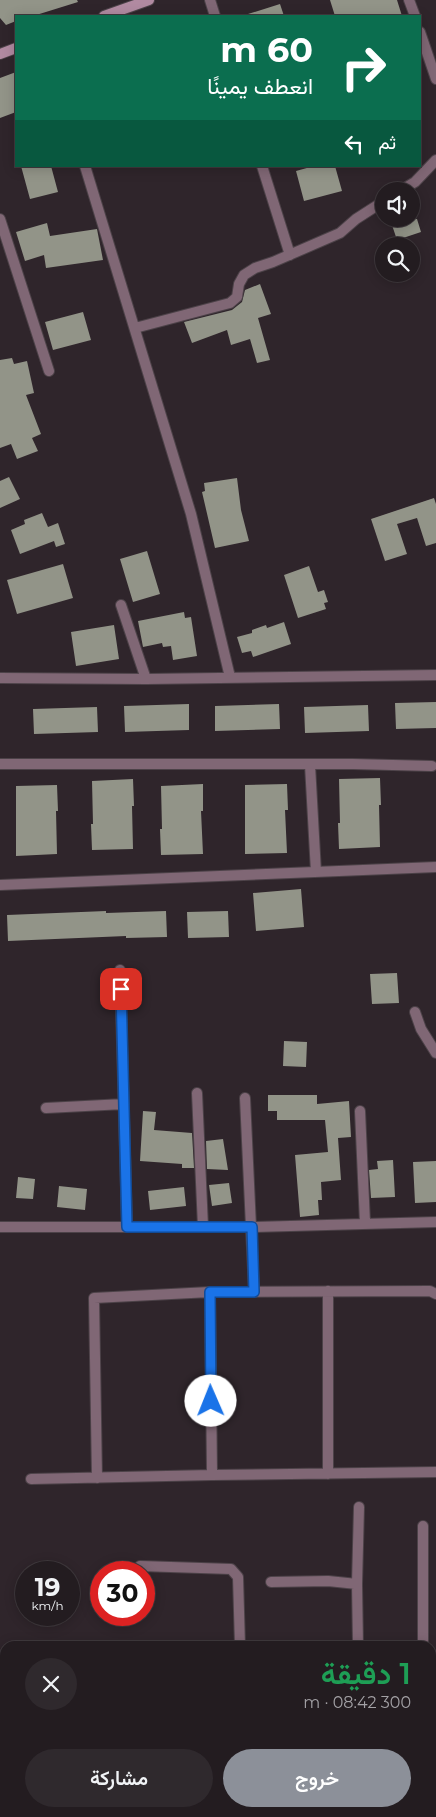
<!DOCTYPE html>
<html lang="ar">
<meta charset="utf-8">
<style>
:root{--surface:#231c20;--page:#2f292d;--text:#f1f3f6;--muted:#a3a1a5;--line:#403a3e;--accent:#8c9099}
body{margin:0;font-family:Montserrat,Vazirmatn,sans-serif;background:var(--page);color:var(--text);direction:rtl;height:100vh;display:flex;flex-direction:column;font-size:19px;white-space:nowrap}
*{box-sizing:border-box;margin:0}
p{font-size:16px;color:var(--muted)}
.icon{flex:none;width:28px;height:28px;fill:none;stroke:currentColor;stroke-width:2;stroke-linecap:round;stroke-linejoin:round}
.map{position:relative;flex:1;overflow:hidden;direction:ltr}
.details{position:absolute;left:0px;top:1641px;width:436px;height:176px;display:flex;flex-direction:column;background:var(--surface);border-radius:15px 15px 0 0;box-shadow:0 2px 12px #0003,0 0 0 1px var(--line);direction:rtl}
.details>*{flex:none}
.top-card{position:absolute;left:15px;top:15px;width:406px;height:152px;border-radius:0px;box-shadow:0 2px 12px #0003,0 0 0 1px var(--line);direction:rtl;background:#0b6e4f;color:#fff;overflow:hidden}
.fabs{position:absolute;left:375px;top:182px;display:grid;gap:10px}
.fabs a{display:grid;place-items:center;width:45px;height:45px;border-radius:50%;background:var(--surface);box-shadow:0 2px 12px #0003,0 0 0 1px var(--line);font-size:25px}
.speed{position:absolute;left:15px;top:1561px;display:flex;gap:10px;font-size:25px;font-weight:700;text-align:center}
.speed>*{display:grid;place-content:center;width:65px;height:65px;border-radius:50%;background:var(--surface);box-shadow:0 2px 12px #0003,0 0 0 1px var(--line);line-height:1}
.speed small{font-size:12px;font-weight:400}
.speed .limit{border:8px solid #d22;background:#fff;color:#111}
.pin{position:absolute;display:grid;place-items:center;width:42px;height:42px;color:#fff;margin:-21px;border-radius:10px;box-shadow:0 2px 8px #0006}
.me{position:absolute;width:55px;margin:-28px;rotate:359deg;stroke-linejoin:round;filter:drop-shadow(0 0 4px #0008)}
.turn{display:flex;align-items:center;gap:18px;height:105px;padding:0 25px;font-size:22px}
.turn .icon{width:65px;height:65px;stroke-width:2.5}
.turn b{display:block;font-size:35px;line-height:42px}
.then{display:flex;align-items:center;height:48px;padding:0 25px;background:#0003;gap:10px;font-size:19px}
.round{display:grid;place-items:center;flex:none;width:52px;height:52px;border-radius:26px;background:var(--page)}
.summary{display:flex;align-items:center;justify-content:space-between;height:85px;padding:0 25px}
h1{font-size:30px;font-weight:600;line-height:38px;color:#1e9e55}
.action{display:flex;gap:10px;margin-top:auto;padding:10px 25px}
.action a{flex:1;height:58px;border-radius:30px;background:var(--accent);color:#fff;font-size:20px;font-weight:600;line-height:58px;text-align:center}
.action a+a{background:var(--page);color:var(--text)}
.map>svg:first-child{display:block}
.building{fill:#929488}
.lines{fill:none;stroke-linecap:round;stroke-linejoin:round}
.street-casing{stroke:#4c4248;stroke-width:12}
.secondary-casing{stroke:#4c4248;stroke-width:12}
.street{stroke:#806775;stroke-width:10}
.secondary{stroke:#b18aa1;stroke-width:10}
.route-casing{stroke:#114b97;stroke-width:12}
.route{stroke:#1a73e8;stroke-width:9}
</style>
<div class="map">
<svg width="436" height="1817" viewBox="0 0 436 1817">
<rect width="100%" height="100%" fill="#2f252b"/>
<path class="building" d="M0,0H77L78,2L33,16H16V21L6,25L0,18Z
M330,0H397L402,16H335Z
M280,4L284,16H248V14Z
M16,72V112L0,118V78Z
M21,166H51L58,192L30,199Z
M314,166H335L342,191L304,201L296,171Z
M390,219H417L421,232L397,240Z
M47,223L50,236L97,229L103,260L46,268L44,255L25,261L16,232Z
M260,284L271,314L258,318L270,360L257,363L250,339L231,345L227,330L192,343L184,322L232,310L242,302L245,290Z
M83,312L91,340L53,350L45,322Z
M12,358L14,364L27,361L34,393L26,395L41,434L32,438L38,451L17,459L11,444L0,448V360Z
M9,477L20,499L0,508V481Z
M237,478L241,510L249,541L215,548L202,492L205,491L204,483Z
M434,498L436,504V543L426,546L417,518L397,524L407,554L385,561L371,519Z
M42,513L48,527L58,523L65,544L56,547L54,541L20,554L11,530L25,524L24,520Z
M147,551L160,594L133,602L120,559Z
M63,564L73,598L17,614L7,580Z
M309,566L318,592L324,590L328,602L324,603L326,609L298,618L284,575Z
M184,612L185,618L191,617L197,656L173,660L171,646L163,647L162,643L143,647L138,621Z
M284,622L291,644L253,657L251,651L242,653L237,637L252,633V630L266,625L267,628Z
M114,625L119,659L76,666L71,632Z
M436,702V728L396,729L395,703Z
M189,704V730L125,732L124,706Z
M279,704L280,729L215,731V706Z
M368,705L369,731L305,733L304,707Z
M97,707L98,732L34,734L33,709Z
M380,778L381,805H379L380,847L339,849L338,823H340L339,779Z
M133,779L134,806H132L133,849L92,850L91,824H93L92,781Z
M203,784V811H201L203,854L161,855L160,829H162L161,786Z
M287,784L288,810H285L287,853L245,854V785Z
M57,785L58,811H56L57,854L16,856V786Z
M301,889L304,927L256,931L253,893Z
M106,911V913L166,911L167,937L126,938V936L8,941L7,915Z
M228,911L229,937L188,938L187,912Z
M397,973L399,1003L372,1004L370,974Z
M284,1041L307,1042L306,1067L283,1066Z
M268,1095H317V1104L349,1101L351,1137L338,1138L341,1180L321,1182L322,1200H318L319,1215L300,1217L295,1155L328,1152L325,1120H277V1111H268Z
M143,1111L156,1112L154,1130L192,1133L194,1168H182V1164L140,1161Z
M223,1139L228,1170L207,1169L206,1141Z
M393,1160L395,1197L371,1198L369,1170L378,1169L377,1161Z
M436,1161V1202L415,1203L413,1162Z
M18,1177L35,1179L33,1199L16,1198Z
M229,1183L232,1203L212,1206L209,1185Z
M59,1186L87,1189L85,1210L57,1207Z
M184,1187L186,1206L150,1210L148,1191Z"/>
<g class="lines">
<g class="street-casing">
<path id="street" d="M210,0L215,16
M409,0L415,16
M420,32L436,79
M85,166L191,514L230,677
M262,166L290,255
M400,191L415,182L436,160
M0,219L49,371
M135,328L230,303L237,297L239,284L244,275L255,268L273,262L340,233L356,219L384,201
M121,605L146,679
M0,678L146,679L436,675
M0,764H353L432,766
M310,765L316,872
M0,885L436,867
M120,970L127,1227
M415,1012L421,1029L436,1053
M197,1093L203,1227
M245,1098L254,1291
M46,1108L124,1104
M360,1111L365,1223
M0,1227H252L436,1222
M328,1291V1474
M210,1292L430,1291L436,1294
M97,1478L94,1298L210,1292L212,1475
M31,1479L212,1475L436,1472
M140,1566L231,1569L238,1577L240,1646
M271,1582L328,1581L357,1584
M358,1646L357,1584L359,1507
M423,1646V1526
M431,1659H436
M431,1732H436
M241,1812V1817
M355,1812L356,1817"/>
</g>
<g class="secondary-casing">
<path id="secondary" d="M104,16L149,0
M0,54L16,48"/>
</g>
<use href="#street" class="street"/>
<use href="#secondary" class="secondary"/>
</g>
<g class="lines">
<g class="route-casing">
<path id="route" d="M121,989L127,1227H252L254,1292H210L211,1401"/>
</g>
<use href="#route" class="route"/>
</g>
</svg>
<div class="fabs">
<a><svg class="icon" aria-label="sound" viewBox="0 0 24 24"><path d="M4 9h4l5-4v14l-5-4H4zM17 9q2 3 0 6"/></svg></a>
<a><svg class="icon" aria-label="search" viewBox="0 0 24 24"><circle cx="10" cy="10" r="6"/><path d="M15 15l6 6"/></svg></a>
</div>
<div class="speed"><div>19<small>km/h</small></div><div class="limit">30</div></div>
<div class="pin" style="left:121px;top:989px;background:#d93025"><svg class="icon" aria-label="arrive" viewBox="0 0 24 24"><path d="M6 21V4h12l-3 4 3 4H6"/></svg></div>
<svg class="me" style="left:211px;top:1401px" viewBox="-20 -20 40 40"><circle r="19" fill="#fff"/><path d="M0-13L10 11 0 6-10 11z" fill="#1a73e8"/></svg>
<div class="top-card">
<div class="turn"><svg class="icon" aria-label="right" viewBox="0 0 24 24"><path d="M7 20v-9h11M14 6l5 5-5 5"/></svg><div><b>60 m</b>انعطف يمينًا</div></div>
<div class="then">ثم<svg class="icon" aria-label="left" viewBox="0 0 24 24"><path d="M17 20v-9H6M10 6l-5 5 5 5"/></svg></div>
</div>
<section class="details">
<div class="summary"><div><h1>1 دقيقة</h1><p>300 m · 08:42</p></div><a class="round"><svg class="icon" aria-label="close" viewBox="0 0 24 24"><path d="M6 6l12 12M18 6L6 18"/></svg></a></div>
<div class="action"><a>خروج</a><a>مشاركة</a></div>
</section>
</div>
